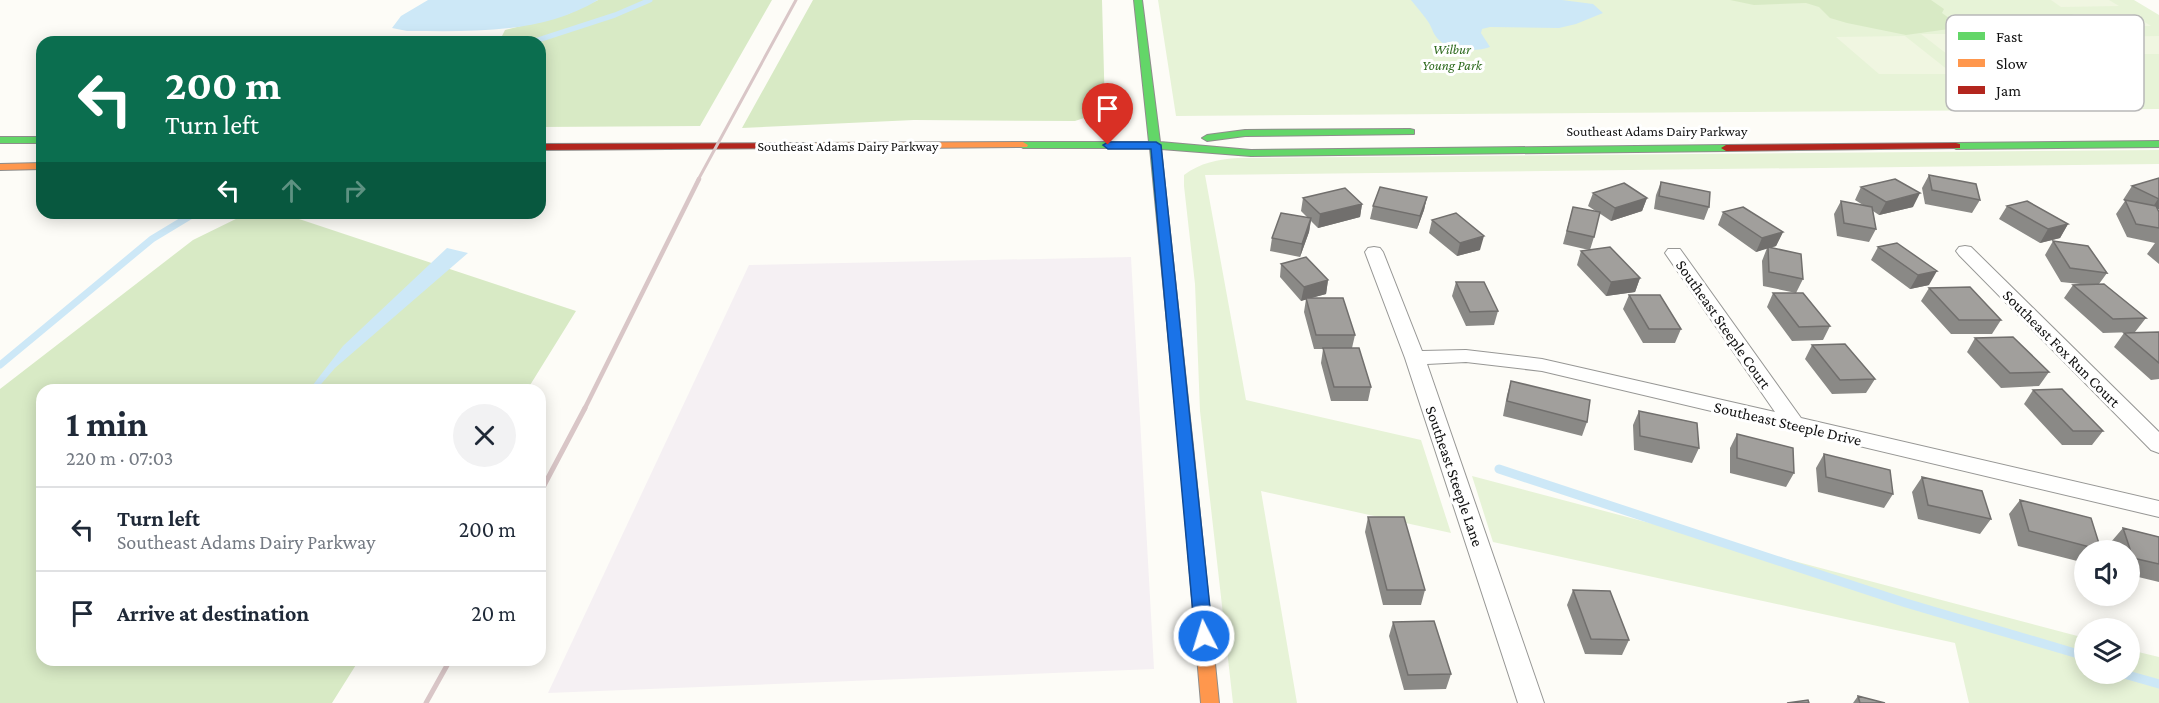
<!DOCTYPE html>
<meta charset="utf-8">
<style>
:root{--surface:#fff;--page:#f2f2f3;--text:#1f2937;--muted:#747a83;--line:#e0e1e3}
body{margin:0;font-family:"Crimson Pro",serif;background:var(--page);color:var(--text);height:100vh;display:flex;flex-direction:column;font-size:22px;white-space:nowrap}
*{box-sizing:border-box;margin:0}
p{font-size:20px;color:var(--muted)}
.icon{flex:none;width:33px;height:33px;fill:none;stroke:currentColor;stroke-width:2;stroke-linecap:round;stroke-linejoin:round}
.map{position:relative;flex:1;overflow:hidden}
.drawer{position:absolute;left:36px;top:384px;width:510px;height:282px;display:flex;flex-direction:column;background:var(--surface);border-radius:18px;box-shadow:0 3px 15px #0003}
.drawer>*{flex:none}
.guide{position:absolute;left:36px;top:36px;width:510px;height:183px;border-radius:18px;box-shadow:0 3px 15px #0003;background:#0b6e4f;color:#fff;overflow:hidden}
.fabs{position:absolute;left:2074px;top:540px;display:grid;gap:12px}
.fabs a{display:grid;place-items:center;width:66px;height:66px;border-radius:50%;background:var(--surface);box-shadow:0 3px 15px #0003;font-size:30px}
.pin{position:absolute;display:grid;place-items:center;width:51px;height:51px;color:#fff;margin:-62px -26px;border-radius:50% 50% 50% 0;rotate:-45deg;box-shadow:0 0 6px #0007}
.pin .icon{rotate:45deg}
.me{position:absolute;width:66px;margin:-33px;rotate:355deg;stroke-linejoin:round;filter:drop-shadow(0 0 4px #0008)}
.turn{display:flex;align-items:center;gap:21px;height:126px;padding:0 30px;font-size:27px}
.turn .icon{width:78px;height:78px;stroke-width:2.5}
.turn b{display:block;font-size:42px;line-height:51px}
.lanes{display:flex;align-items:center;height:57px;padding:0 30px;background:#0003;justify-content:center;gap:30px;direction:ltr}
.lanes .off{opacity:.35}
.round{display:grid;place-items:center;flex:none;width:63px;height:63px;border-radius:32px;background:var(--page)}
.headline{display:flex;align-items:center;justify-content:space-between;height:102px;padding:0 30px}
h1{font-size:36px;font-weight:700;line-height:45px}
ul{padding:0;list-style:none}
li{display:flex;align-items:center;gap:18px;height:84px;padding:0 30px;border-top:2px solid var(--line)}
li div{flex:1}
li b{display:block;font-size:22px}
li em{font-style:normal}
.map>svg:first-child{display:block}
.industrial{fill:#f5f0f3}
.green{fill:#e7f3d7}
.forest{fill:#d8eac5}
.pitch{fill:#f0f6e1}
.water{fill:#cde8f7}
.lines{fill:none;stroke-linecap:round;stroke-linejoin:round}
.stream-far2{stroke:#cde8f7;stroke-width:5}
.stream-far1{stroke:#cde8f7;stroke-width:7}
.stream{stroke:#cde8f7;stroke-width:9}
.street-casing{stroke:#979795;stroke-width:2}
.fast-casing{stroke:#8e8d8b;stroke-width:2}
.slow-casing{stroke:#8e8d8b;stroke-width:2}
.jam-casing{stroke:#8e8d8b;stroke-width:2}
.street{fill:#fffffe;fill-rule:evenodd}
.fast{fill:#63d668;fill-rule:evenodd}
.slow{fill:#ff974d;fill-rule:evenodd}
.jam{fill:#b3261e;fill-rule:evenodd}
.rail-far2{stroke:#d9c6c7;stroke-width:3}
.rail-far1{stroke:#d9c6c7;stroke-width:4.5}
.rail{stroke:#d9c6c7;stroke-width:5}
.wall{fill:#8a8986}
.shaded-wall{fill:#716f6d}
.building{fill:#a19f9c;stroke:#716f6d;stroke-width:1.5}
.route{fill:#1a73e8;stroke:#114b97;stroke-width:1.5}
.labels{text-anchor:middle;stroke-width:6;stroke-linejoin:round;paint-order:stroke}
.far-park-label{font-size:14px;font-style:italic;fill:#2f6b1f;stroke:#fff}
.far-street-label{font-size:14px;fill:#111;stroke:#fff}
.street-label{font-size:16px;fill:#111;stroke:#fff}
.key{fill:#fff;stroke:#b8b8b8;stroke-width:1.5}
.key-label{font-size:16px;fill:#111}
</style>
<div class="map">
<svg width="2159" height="703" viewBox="0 0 2159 703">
<rect width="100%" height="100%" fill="#fdfcf7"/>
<path class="industrial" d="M1131,257L1154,669L548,693L749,265Z"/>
<path class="green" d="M1158,0H2134L2159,15V109L1176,116Z
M2159,150V164L1205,175L1246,400L1421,440L1451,533L1261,491L1297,703H1233L1200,411L1195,284L1184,186V175C1200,163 1218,159 1238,158Z
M1472,476L2085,638V674H2130V650L2159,657V703H1969L1955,643L1493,542Z"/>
<path class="forest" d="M598,0H772L700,126L540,127V42H483L502,36L505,30L568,14Z
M813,0H1102L1105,111L1075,121L914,120L742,128Z
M1730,0H1931L1944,9L1942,13L1957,24L1956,28L1906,35L1847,23L1830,18L1819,7L1806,3L1754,5Z
M248,213H281L576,311L527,390H42V660H359L332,703H0V389L193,240Z"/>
<path class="pitch" d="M2051,0H2109L2119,6L2061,7Z
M2072,14H2132L2151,26H2091Z
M1921,34H1992L2044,71H1969Z
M1905,36L1953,74H1879L1836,37Z
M2159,36V54H2128L2101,37Z"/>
<path class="water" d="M428,0H598C540,35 472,31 407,31L392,28L401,16Z
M1411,0H1562L1593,4L1603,13L1576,24L1559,28L1490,27L1482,29L1481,33L1490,47C1477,52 1450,51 1439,40C1434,36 1432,28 1429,23C1424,15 1417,8 1411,0Z
M447,248L468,253L335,368L316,390H309L343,346Z"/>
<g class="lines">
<path class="stream-far2" d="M532,42L615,15L650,0"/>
<path class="stream-far1" d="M0,365L152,239L195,213"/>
<path class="stream" d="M1499,469L1906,603L2085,656
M2124,674L2159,684"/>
<g class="street-casing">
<path id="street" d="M1965,246L1971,247L2159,432V453L2151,450L1959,255L1956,251L1959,247Z
M1374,247L1380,248L1383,252L1422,351L1466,350L1542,359L1775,412L1665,253L1668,249H1680L1801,418L2159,501V517L1542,371L1466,362L1427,364L1544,703H1518L1405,358L1365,252L1368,248Z"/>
</g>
<g class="fast-casing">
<path id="fast" d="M1134,0H1142L1160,142L1251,150L1726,145L1731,148L1726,151L1251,156L1161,149L1193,446L1191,450H1181L1179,446L1150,148H1023L1018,145L1023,142H1149Z
M1410,129L1414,130V134L1245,136L1207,141L1202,138L1207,135L1245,130Z
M0,137H42V143H0Z
M2159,141V147L1956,149L1951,146L1956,143Z"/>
</g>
<g class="slow-casing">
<path id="slow" d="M1023,142L1028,145L1027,147L808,149L803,146L808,143Z
M42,163V169L0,170V164Z
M1186,441L1191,442L1193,446L1219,703H1201L1179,446L1181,442Z"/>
</g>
<g class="jam-casing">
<path id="jam" d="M808,143L812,144V148L540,150V144Z
M1956,143L1960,144V148L1726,151L1721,148L1726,145Z"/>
</g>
<use href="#street" class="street"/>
<use href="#fast" class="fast"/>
<use href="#slow" class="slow"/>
<use href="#jam" class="jam"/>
<path class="rail-far2" d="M698,180L796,0"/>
<path class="rail-far1" d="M584,410L699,179"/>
<path class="rail" d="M540,493L585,408
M426,703L450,660"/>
</g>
<path class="wall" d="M1929,175L1980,200L1972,213L1925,204L1922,188Z
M2159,178L2158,210L2159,212V264L2147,254L2155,243L2127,237L2116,214L2125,201L2123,200L2132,186Z
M1661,182L1709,207L1704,220L1654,209L1656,195Z
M1861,187L1913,207L1879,215L1873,211L1876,229L1869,242L1837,236L1834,214L1841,201L1863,205L1855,200Z
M1593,193L1647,198L1642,211L1611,221L1599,213L1594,237L1590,250L1640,278L1635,292L1606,296L1577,265L1581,251L1589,250L1563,244L1573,207L1597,212L1588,206Z
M1427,197L1424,210L1417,229L1370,219L1373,206Z
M1303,198L1362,204L1360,217L1318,228L1311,221L1309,232L1300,257L1270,251L1272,238L1308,218L1301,211Z
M2007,206L2068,224L2060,238L2040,243L1999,219Z
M1723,212L1783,232L1776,246L1770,248L1803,279L1796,293L1830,326L1823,340L1792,341L1767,307L1773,293H1796L1763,286L1762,261L1767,248L1756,252L1718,225Z
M1432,220L1480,250L1457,256L1429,233Z
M2053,241L2107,273L2099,284L2146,318L2135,332L2103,333L2064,298L2073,285L2080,284L2061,282L2045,255Z
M1897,243L1929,285L1910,289L1871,260L1878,247Z
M1281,264L1328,280L1326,294L1310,298L1355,335L1352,348L1371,387L1368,401H1331L1321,363L1323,349H1314L1304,312L1306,299L1301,301L1280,277Z
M1456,282L1498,311L1494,325L1466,326L1452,296Z
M1929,288L2001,320L1992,334H1951L1921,301Z
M1629,295L1681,329L1675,343H1643L1623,309Z
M2159,332V379L2151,380L2114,347L2124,333Z
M1975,338L2049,372L2039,386L2001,388L1967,352Z
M1812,345L1875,379L1866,393L1832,394L1805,359Z
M1511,381L1587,422L1582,436L1503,416L1507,395Z
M2033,390L2103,431L2092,445H2062L2024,404Z
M1639,411L1699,448L1692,463L1634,450L1633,425Z
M1737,434L1794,473L1786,487L1730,473V448Z
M1824,454L1893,494L1884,508L1818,492L1816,468Z
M1922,477L1991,519L1980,534L1918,519L1912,492Z
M2020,500L2101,550H2085V563L2018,546L2009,514Z
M1368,517L1425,590L1421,605H1383L1365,532Z
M2123,528L2159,537V582L2130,575V550H2114L2111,542Z
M1573,590L1629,640L1622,655L1585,654L1567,605Z
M1393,622L1451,674L1446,689L1404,690L1389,636Z
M1858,696L1885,703H1853Z"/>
<path class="shaded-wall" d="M1920,193L1913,207L1879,215L1886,202Z
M1427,197L1424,210L1417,229L1420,216Z
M1647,198L1642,211L1611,221L1615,208Z
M2158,199H2159V209L2149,213Z
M1362,204L1360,217L1318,228L1320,214Z
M1311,218L1309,232L1300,257L1302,244Z
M2068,224L2060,238L2040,243L2048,229Z
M1783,232L1776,246L1756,252L1762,238Z
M1484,236L1480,250L1457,256L1460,243Z
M1937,271L1929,285L1910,289L1918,275Z
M1640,278L1635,292L1606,296L1611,282Z
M1328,280L1326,294L1301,301L1304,287Z"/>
<path class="building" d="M1929,175L1976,184L1980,200L1932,190Z
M2159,178V199L2132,186Z
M1895,179L1920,193L1886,202L1861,187Z
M1661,182L1710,192L1709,207L1659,196Z
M1624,183L1647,198L1615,208L1593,193Z
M1380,187L1427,197L1420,216L1373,206Z
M1345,188L1362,204L1320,214L1303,198Z
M2125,200L2156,206L2159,212V228L2136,224Z
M1841,201L1872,207L1876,229L1844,223Z
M2027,201L2068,224L2048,229L2007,206Z
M1573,207L1600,212L1594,237L1567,231Z
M1743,207L1783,232L1762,238L1723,212Z
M1281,213L1311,218L1302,244L1272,238Z
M1456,213L1484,236L1460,243L1432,220Z
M2053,241L2088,246L2107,273L2070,268Z
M1897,243L1937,271L1918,275L1878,247Z
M1610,247L1640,278L1611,282L1581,251Z
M1768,247L1801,254L1803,279L1769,272Z
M1306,257L1328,280L1304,287L1281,264Z
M1456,282H1484L1498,311L1470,312Z
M2104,284L2146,318L2113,319L2073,285Z
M1970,287L2001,320H1959L1929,288Z
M1773,293H1803L1830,326L1799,327Z
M1629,295H1660L1681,329H1649Z
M1306,298H1343L1355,335H1316Z
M2159,332V363L2124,333Z
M2013,337L2049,372L2010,373L1975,338Z
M1845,344L1875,379L1840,380L1812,345Z
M1323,348H1359L1371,387H1334Z
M1511,381L1590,400L1587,422L1507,401Z
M2062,389L2103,431H2073L2033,390Z
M1639,411L1697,423L1699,448L1640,436Z
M1737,434L1793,448L1794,473L1737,458Z
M1824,454L1890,470L1893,494L1826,477Z
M1922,477L1982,491L1991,519L1928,505Z
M2020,500L2091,518L2101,550L2029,531Z
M1368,517H1404L1425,590H1387Z
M2123,528L2159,537V564L2133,558Z
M1573,590L1610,591L1629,640L1591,639Z
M1434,621L1451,674L1408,675L1393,622Z
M1858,696L1885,703H1860Z
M1808,700L1809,703H1787Z"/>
<path class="route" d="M1156,142L1161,145L1213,636L1210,641L1204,643L1198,641L1195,636L1151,149H1108L1103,145L1108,142Z"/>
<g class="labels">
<g class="far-park-label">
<text x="1452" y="54">Wilbur<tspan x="1452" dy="16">Young Park</tspan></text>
</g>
<g class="far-street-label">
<text x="1657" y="136">Southeast Adams Dairy Parkway</text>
<text x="848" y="151">Southeast Adams Dairy Parkway</text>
</g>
<g class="street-label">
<text transform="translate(1724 324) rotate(55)" y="6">Southeast Steeple Court</text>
<text transform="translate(2062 348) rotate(45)" y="6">Southeast Fox Run Court</text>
<text transform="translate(1788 423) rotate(13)" y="6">Southeast Steeple Drive</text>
<text transform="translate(1455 476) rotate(71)" y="6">Southeast Steeple Lane</text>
</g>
</g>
<rect x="1946" y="15" width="198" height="96" rx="9" class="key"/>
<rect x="1958" y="32" width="27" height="8" fill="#63d668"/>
<rect x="1958" y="59" width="27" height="8" fill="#ff974d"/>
<rect x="1958" y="86" width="27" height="8" fill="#b3261e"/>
<g class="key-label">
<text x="1996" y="42">Fast</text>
<text x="1996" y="69">Slow</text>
<text x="1996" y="96">Jam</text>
</g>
</svg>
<div class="fabs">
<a><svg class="icon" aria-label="sound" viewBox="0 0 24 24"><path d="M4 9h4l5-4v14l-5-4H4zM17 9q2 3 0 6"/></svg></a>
<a><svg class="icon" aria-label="layers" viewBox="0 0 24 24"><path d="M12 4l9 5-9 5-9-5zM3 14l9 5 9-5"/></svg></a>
</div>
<div class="pin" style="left:1108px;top:145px;background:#d93025"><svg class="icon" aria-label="arrive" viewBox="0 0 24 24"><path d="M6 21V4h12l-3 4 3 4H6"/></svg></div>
<svg class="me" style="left:1204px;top:636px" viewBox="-20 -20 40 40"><circle r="17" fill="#1a73e8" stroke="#fff" stroke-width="3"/><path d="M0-11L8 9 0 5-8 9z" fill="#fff"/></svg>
<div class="guide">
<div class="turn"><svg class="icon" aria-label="left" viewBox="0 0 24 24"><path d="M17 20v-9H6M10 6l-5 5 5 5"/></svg><div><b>200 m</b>Turn left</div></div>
<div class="lanes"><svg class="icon" aria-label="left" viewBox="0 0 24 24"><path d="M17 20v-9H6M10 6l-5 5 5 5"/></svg><svg class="icon off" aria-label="ahead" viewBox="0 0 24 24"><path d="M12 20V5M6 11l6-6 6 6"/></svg><svg class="icon off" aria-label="right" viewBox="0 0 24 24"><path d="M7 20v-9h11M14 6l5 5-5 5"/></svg></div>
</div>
<section class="drawer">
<div class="headline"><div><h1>1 min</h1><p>220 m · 07:03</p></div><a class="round"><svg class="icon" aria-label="close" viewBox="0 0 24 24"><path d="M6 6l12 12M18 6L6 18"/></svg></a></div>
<ul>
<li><svg class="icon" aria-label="left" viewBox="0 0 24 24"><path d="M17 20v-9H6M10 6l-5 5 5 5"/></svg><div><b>Turn left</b><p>Southeast Adams Dairy Parkway</p></div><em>200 m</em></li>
<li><svg class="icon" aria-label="arrive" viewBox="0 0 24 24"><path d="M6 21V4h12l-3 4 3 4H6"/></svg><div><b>Arrive at destination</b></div><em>20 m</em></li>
</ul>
</section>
</div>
